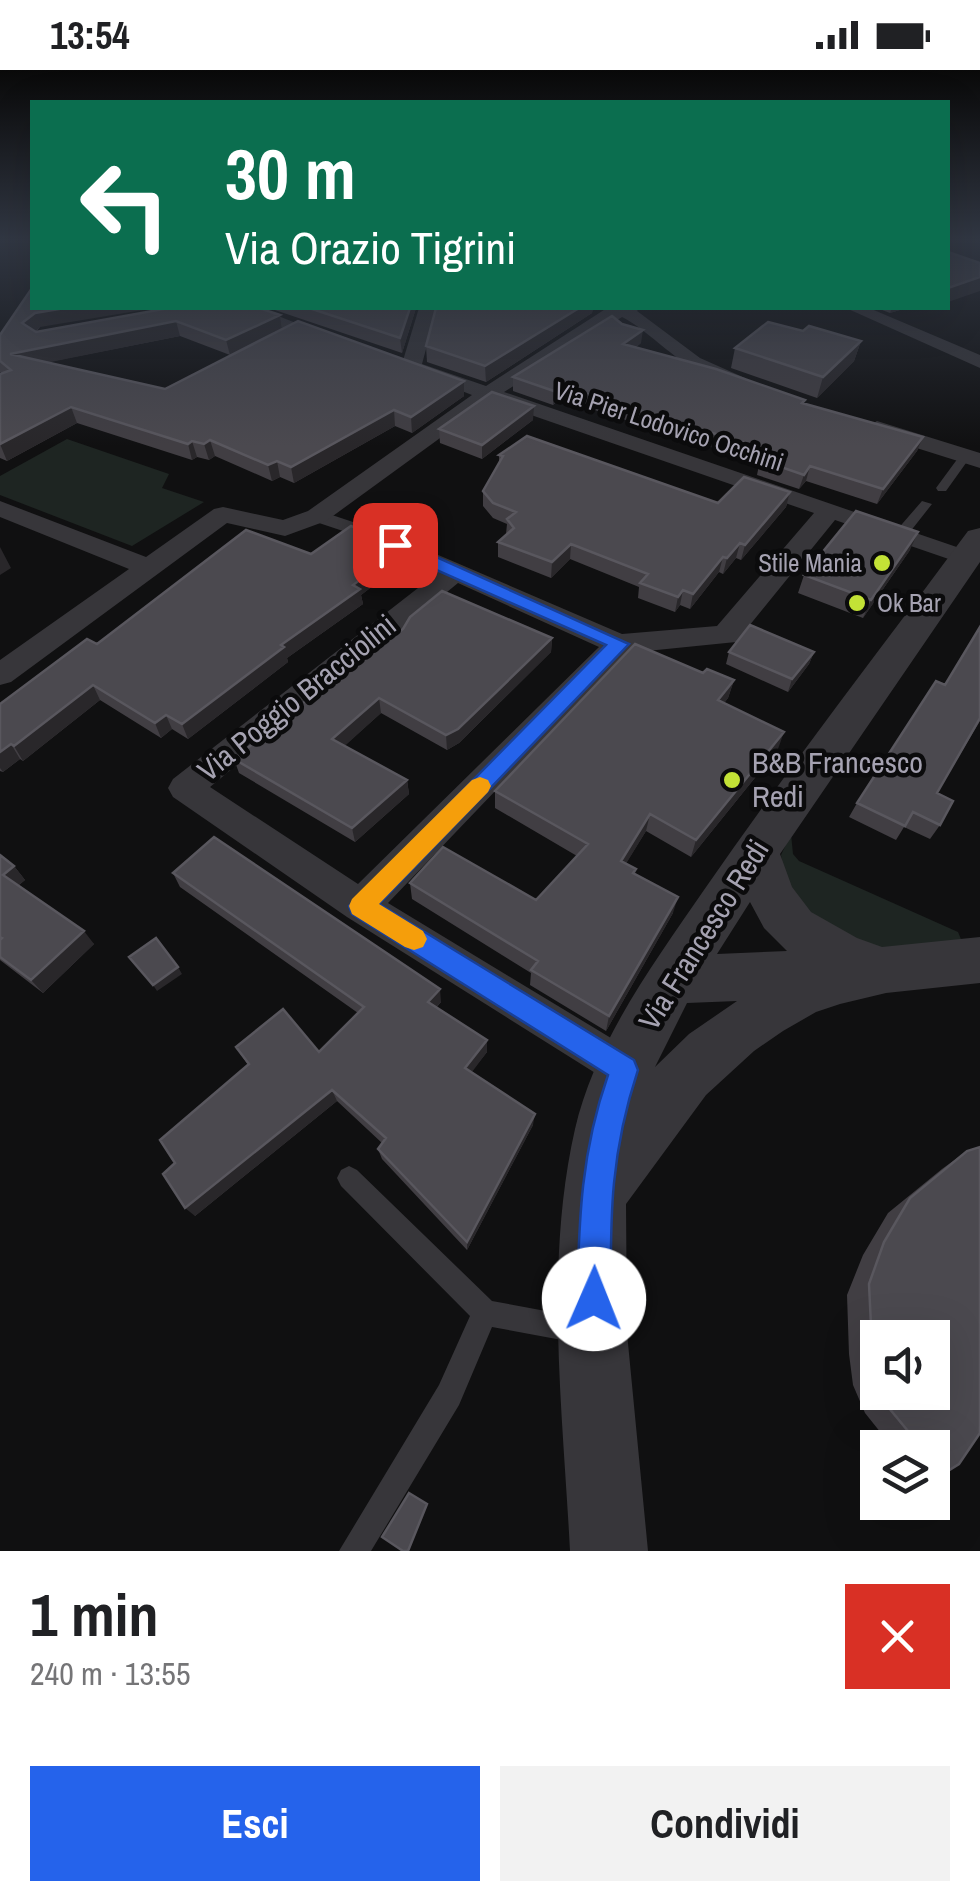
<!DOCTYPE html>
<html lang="it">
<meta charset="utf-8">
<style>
:root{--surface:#fff;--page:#f2f2f2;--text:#202124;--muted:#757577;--accent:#2563eb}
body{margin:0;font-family:"Archivo Narrow",sans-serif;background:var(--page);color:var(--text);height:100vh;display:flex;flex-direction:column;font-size:38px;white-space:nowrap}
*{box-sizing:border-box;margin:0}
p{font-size:32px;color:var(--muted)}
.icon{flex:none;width:55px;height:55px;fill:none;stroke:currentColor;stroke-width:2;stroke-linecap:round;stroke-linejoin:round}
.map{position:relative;height:1481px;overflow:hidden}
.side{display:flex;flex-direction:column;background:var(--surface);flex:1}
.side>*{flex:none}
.banner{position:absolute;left:30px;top:30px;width:920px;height:210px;border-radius:0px;box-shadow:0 10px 40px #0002;background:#0b6e4f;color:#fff;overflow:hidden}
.controls{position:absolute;left:860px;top:1250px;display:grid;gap:20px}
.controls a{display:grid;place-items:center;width:90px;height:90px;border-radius:0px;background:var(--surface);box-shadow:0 10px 40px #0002;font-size:50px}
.pin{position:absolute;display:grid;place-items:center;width:85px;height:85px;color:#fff;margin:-42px;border-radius:20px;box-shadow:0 5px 15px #0006}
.me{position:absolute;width:110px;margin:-55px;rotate:1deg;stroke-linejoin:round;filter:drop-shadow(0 0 8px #0008)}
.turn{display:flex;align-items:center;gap:35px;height:210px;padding:0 30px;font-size:45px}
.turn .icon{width:130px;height:130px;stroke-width:2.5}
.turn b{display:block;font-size:70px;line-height:85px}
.round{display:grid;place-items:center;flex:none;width:105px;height:105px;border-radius:0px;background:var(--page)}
.headline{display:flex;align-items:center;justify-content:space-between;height:170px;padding:0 30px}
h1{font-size:60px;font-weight:700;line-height:75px}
.action{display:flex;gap:20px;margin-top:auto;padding:20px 30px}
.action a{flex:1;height:115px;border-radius:0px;background:var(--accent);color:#fff;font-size:40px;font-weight:700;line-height:115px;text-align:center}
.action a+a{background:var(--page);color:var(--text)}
.status{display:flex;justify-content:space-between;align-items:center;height:70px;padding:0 50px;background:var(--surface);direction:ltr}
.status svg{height:28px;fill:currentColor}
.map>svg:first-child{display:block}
.green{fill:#1e2522}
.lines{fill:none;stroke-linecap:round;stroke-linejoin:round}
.service{fill:#37363a;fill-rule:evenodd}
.pedestrian{fill:#37363a;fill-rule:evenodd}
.minor{fill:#37363a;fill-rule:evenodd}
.tertiary{fill:#37363a;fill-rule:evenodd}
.wall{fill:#413e43;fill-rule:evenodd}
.shaded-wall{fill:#29272a}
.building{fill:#4b494f;stroke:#59575e;stroke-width:2.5}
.route{fill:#2563eb;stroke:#184099;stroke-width:2.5}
.slow{fill:#f59e0b}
.poi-dot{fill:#c3e236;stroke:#0b0b0c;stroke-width:4}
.labels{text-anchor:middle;stroke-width:9;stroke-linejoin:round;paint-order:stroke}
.far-street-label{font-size:25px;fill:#a5a2b1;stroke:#0b0b0c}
.far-poi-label{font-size:25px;fill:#a5a2b1;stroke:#0b0b0c;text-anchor:end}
.street-label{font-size:30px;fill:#a5a2b1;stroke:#0b0b0c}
.poi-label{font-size:30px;fill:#a5a2b1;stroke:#0b0b0c;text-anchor:start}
</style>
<div class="status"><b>13:54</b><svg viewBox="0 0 49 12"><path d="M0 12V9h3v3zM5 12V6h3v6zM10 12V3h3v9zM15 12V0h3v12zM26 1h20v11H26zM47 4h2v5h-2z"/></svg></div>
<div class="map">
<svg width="980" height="1481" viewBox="0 0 980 1481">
<rect width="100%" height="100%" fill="#101011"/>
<path class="green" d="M67,369L169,404L162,418L204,432L132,476L0,425V406Z
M791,764L793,784L799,791L958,862L963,874L868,880L843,874L785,820L781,785Z"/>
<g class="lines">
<path class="service" d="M961,384L971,386L946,421H938L936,418Z
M922,431L932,434L906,467H896V461Z
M349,1096L357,1100L492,1231L578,1247L587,1251L591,1260L587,1269L578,1273L492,1257L459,1335L371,1481H339L439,1315L470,1246L341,1116L337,1108L341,1100Z"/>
<path class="pedestrian" d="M317,440L371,458L374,462L364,468L310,450L307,446Z"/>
<path class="minor" d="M234,238H258L344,272L334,278L327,276Z
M419,238H437L422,294L486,316L607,238H639L637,241L700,288L745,308L748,312L745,316C706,325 655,263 622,247L504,322L980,485L978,494L969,496L835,450L736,572L627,583L388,833L639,985L646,1000L639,1015L624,1021L347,847L173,727L168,718L173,709L436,504L355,467L351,462L355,457H373L622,564L717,556L814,443L491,331L326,451L285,466L227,453L11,612L0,615V590L129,499L0,447V431L146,487L214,439L223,437L283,450L308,441L472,325L401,297ZM458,513L599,577L358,814L210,717Z
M846,238H869L980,285V298Z
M877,351L980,383V398L869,363L866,358Z"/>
<path class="tertiary" d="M980,458V492L780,784L792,817L811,842L857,868L882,877L980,867V913L886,923L840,934L816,942L783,961L754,981L706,1025L626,1134L627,1263L648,1481H570C563,1343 544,1195 575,1059C595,972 654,893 704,820C788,698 880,580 968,461ZM750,832L764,858L787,881L717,884ZM737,931L689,964L655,997L687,933Z"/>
</g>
<path class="wall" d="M169,238L280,245L282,259L464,311V326L412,363L395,356L294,413L280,407L272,411L215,386L209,390L197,387L192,390L77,353L7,391L0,388V304L2,303L0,302V265L40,257L36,262ZM180,266L230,285L265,268L165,319L48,292Z
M269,238H416L402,283Z
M436,238H593L592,243L486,312L427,292L426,276Z
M877,238H906L890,243Z
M803,261L861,271L854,291L817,328L731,298L735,278Z
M641,273L636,277L805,330L804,333L923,367L917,381L877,434L806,411L799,419L757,405L759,395L748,389L560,329L553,335L513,321V307Z
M533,350L482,389L440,373L439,359Z
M499,385L718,433L790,422L786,437L741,490L736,488L723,504L719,502L690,539L680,535L675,542L638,528L639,517L570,489L551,508L498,487V472L506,464L507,454L493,448L483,436V421L499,393Z
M402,478L403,493L361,525L363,534L287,588L288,592L188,669L172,659L161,668L100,630L23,691L20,689L3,702L0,701V634L97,574L311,484Z
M910,480L863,548L798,523L804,505Z
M980,557V651L937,723L940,755L930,769L904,757L896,770L849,747L857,733L945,615Z
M552,568L551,582L459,673L447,680L381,643L344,676L407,710L409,724L355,772L239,703L234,689L370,584Z
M729,582H814L809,594L788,622L726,594Z
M703,603L734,610L728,628L724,633L778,679L691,787L646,761L626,793L636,799L635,804L673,843L606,961L530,915L531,903L412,829L410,813L536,830L577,786L495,738V721Z
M0,785L14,796L25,810L19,815L94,874L43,923L0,890Z
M173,803L441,932L436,938L487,970V982L471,1002L533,1055L467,1180L382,1089L378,1079L382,1073L337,1031L195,1146L175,1093L248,995L236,977L319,982L358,943L180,817Z
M967,1081L943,1404H932V1378H893L865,1343L853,1315L849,1284L847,1225L863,1185L888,1143L942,1099ZM878,1268L932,1322H878Z"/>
<path class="shaded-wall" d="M980,207V221L948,232V218Z
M65,238H155L40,257L28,268L22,253L35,243Z
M410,238H416L402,283L400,268Z
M579,238H593L592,243L486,312L485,296Z
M892,238H906L890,243Z
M280,245L282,260L230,285L226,270Z
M176,251L180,266L16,299L10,284Z
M643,260L641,273L622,288L623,274Z
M861,271L854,291L817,328L823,307Z
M464,311V326L412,363L411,347Z
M561,316L560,329L553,335L554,321Z
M534,336L533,350L482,389V375Z
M71,337L77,353L7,391L0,374Z
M394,340L395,356L294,413L291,397Z
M923,367L917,381L877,434L883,419Z
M210,370L215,386L209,390L204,374Z
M192,371L197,387L192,390L188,374Z
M277,391L280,407L272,411L268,395Z
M810,396L806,411L799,419L804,405Z
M790,422L786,437L741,490L745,475Z
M918,462L910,480L863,548L871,530Z
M740,473L736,488L723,504L727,488Z
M571,474L570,489L551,508L552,492Z
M0,477L11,498L0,505Z
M402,478L403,493L361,525L363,534L287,588L288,592L188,669L182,654L353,515Z
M723,487L719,502L690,539L693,524Z
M683,520L680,535L675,542L678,527Z
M552,568L551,582L459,673L447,680L446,665Z
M814,582L809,594L788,622L792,609Z
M734,610L728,628L713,648L718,630Z
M93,615L100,630L23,691L14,676Z
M379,628L381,643L336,684L332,669Z
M166,645L172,659L161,668L155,653Z
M784,662L778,679L691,787L696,770Z
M11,674L20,689L3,702L0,698V682Z
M407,710L409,724L355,772L352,758Z
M650,744L646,761L618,807L621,791Z
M14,796L25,810L14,819L3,805Z
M678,827L673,843L606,961L609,946Z
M84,861L94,874L43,923L31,910Z
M178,897L182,904L157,921L153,915Z
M440,919L441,932L429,945L428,932Z
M487,970V982L466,1010L465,998Z
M332,1020L337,1031L195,1146L185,1138Z
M535,1044L533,1055L467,1180V1172Z"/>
<path class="building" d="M948,182L980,193V207L948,218Z
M32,218V238H65L35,243L22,253L36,262L169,238H259L280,245L226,270L176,251L10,284L165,319L298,251L464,311L411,347L394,340L291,397L277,391L268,395L210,370L204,374L192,371L188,374L71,337L0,374V304L11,300L0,291V265Z
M309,238H410L400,268Z
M436,238H579L485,296L426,276Z
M612,246L622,254L643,260L623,274L716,299L805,330L802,333L923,367L883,419L810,396L804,405L761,390L768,383L751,375L561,316L554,321L513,307Z
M768,252L803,261L809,256L861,271L823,307L735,278Z
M492,322L534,336L482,375L439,359Z
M527,366L718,433L744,407L790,422L745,475L740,473L727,488L723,487L693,524L683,520L678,527L640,513L648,504L571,474L552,492L498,472L514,458L507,449L516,442L493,433L483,421L503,386L499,385Z
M856,441L918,462L871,530L804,505Z
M351,456L402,478L353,515L360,519L281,575L284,577L182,654L166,645L155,653L93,615L14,676L11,674L0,682V634L87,569L97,574L246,460L311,484Z
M442,521L552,568L458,659L446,665L379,628L332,669L407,710L352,758L234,689L366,582L370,584L403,559L410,547Z
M750,555L814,582L792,609L729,582Z
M980,557V648L937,723L953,731L940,755L913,742L905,756L857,733L936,611L945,615Z
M635,574L703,603L707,599L734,610L718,630L784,662L696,770L650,744L621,791L636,799L633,803L678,827L609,946L531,900L538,891L410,813L443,777L536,830L588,774L495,721Z
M214,767L440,919L428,932L487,970L465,998L535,1044L467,1172L378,1079L386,1068L332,1020L185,1138L163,1104L175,1093L160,1070L249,994L236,977L283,939L319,982L364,937L173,803Z
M0,785L14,796L3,805L84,861L31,910L0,887V870L2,868L0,867Z
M156,868L178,897L153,915L129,887Z
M980,1077V1363L959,1394L943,1404L932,1391V1378H922L889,1338L882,1322H932V1268H878V1311L872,1276L869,1214L884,1172L910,1128L967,1081Z
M409,1423L427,1434L408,1481H403L382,1467Z"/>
<linearGradient id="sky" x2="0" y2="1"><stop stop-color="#090909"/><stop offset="0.45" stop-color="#313743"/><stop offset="1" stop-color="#313743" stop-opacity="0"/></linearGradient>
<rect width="980" height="376" fill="url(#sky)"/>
<path class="route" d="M389,471H401L629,574L379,834L634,990L638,1000C611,1082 610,1143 611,1229L606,1241L594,1246L582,1241L577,1229C579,1148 581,1082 608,1005L352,844L349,836L606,575L389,479Z"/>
<path class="slow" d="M480,707L488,710L491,716L488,722L379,834L423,861L427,869L423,877L414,880L405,877L352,844L349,836L352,829L472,710Z"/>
<g class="poi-dot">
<circle cx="882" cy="493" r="10"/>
<circle cx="857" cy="533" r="10"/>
<circle cx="732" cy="710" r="10"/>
</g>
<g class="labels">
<g class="far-street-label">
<text transform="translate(669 356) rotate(18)" y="9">Via Pier Lodovico Occhini</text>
</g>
<g class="far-poi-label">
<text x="862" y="502">Stile Mania</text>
<text x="877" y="542" text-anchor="start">Ok Bar</text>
</g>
<g class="street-label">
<text transform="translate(297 628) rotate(-39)" y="10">Via Poggio Bracciolini</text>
<text transform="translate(704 865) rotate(-58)" y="10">Via Francesco Redi</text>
</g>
<g class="poi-label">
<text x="752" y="703">B&amp;B Francesco<tspan x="752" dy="34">Redi</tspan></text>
</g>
</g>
</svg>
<div class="controls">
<a><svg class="icon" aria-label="sound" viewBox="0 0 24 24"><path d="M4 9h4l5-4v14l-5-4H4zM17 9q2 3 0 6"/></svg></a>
<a><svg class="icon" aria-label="layers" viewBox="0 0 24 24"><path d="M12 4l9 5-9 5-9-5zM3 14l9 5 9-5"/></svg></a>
</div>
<div class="pin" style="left:395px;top:475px;background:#d93025"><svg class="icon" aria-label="arrive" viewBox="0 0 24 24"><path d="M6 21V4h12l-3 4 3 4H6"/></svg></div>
<svg class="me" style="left:594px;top:1229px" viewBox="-20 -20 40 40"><circle r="19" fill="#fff"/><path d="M0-13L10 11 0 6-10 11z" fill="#2563eb"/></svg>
<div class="banner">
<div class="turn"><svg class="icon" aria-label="left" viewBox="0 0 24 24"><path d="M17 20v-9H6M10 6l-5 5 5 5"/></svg><div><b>30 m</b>Via Orazio Tigrini</div></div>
</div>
</div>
<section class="side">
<div class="headline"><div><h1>1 min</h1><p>240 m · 13:55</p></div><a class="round" style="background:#d93025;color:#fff"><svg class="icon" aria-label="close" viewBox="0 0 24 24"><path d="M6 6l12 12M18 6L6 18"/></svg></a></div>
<div class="action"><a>Esci</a><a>Condividi</a></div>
</section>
